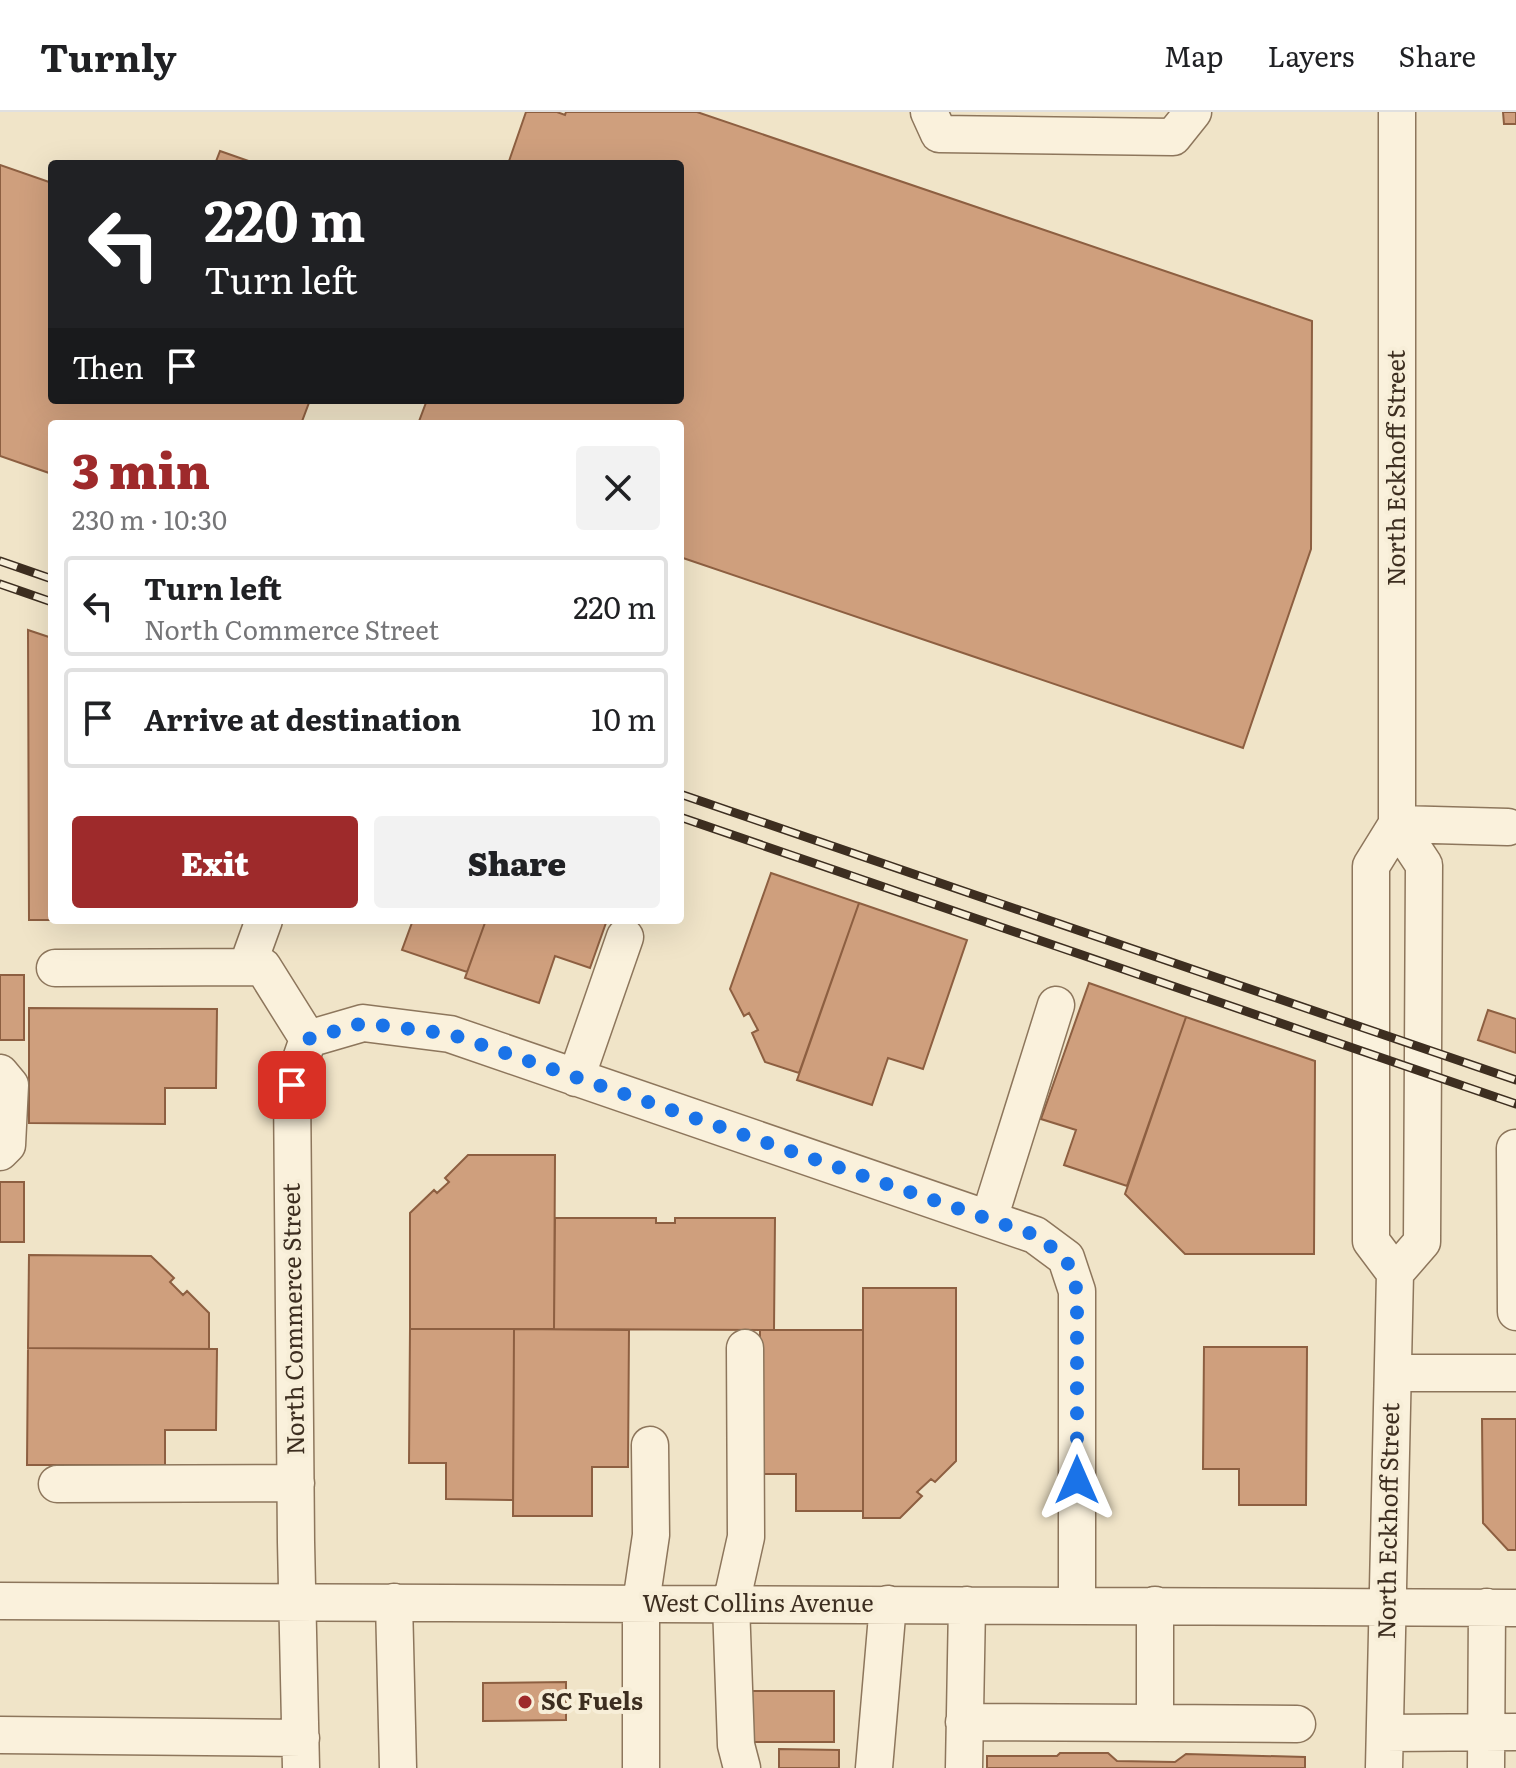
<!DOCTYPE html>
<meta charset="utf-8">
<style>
:root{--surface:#fff;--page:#f2f2f2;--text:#202124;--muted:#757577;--line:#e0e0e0;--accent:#9e2a2b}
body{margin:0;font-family:Literata,serif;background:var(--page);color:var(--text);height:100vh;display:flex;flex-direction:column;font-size:30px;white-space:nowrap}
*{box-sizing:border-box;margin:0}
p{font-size:26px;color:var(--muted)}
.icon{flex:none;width:44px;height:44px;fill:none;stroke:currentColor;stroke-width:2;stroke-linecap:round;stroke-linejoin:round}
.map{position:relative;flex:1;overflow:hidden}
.side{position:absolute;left:48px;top:308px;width:636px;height:504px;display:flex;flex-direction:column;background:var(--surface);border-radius:8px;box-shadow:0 8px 32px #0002}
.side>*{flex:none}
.hud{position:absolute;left:48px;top:48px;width:636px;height:244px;border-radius:8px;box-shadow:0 8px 32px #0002;background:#202124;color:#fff;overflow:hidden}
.pin{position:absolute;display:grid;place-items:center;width:68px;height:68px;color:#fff;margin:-34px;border-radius:16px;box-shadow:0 4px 12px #0006}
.me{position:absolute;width:88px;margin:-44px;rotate:0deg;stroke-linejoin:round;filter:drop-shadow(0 0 6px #0008)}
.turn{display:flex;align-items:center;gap:28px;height:168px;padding:0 24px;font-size:36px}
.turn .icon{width:104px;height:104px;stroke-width:2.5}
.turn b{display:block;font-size:56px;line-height:68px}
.then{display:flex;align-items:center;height:76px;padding:0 24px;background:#0003;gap:16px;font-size:30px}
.round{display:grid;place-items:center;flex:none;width:84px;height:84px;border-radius:8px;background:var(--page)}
.head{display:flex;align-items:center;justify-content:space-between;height:136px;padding:0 24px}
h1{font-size:48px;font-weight:800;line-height:60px;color:var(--accent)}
.action{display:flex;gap:16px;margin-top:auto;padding:16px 24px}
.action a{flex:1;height:92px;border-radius:8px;background:var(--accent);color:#fff;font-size:32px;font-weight:800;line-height:92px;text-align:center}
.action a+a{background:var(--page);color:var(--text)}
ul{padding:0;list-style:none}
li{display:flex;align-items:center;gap:24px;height:100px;margin:0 16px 12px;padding:0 8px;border:4px solid var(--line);border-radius:8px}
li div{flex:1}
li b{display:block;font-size:30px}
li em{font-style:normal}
header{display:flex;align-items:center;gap:48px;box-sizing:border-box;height:112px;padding:0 40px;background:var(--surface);border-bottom:2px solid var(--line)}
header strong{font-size:38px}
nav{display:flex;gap:44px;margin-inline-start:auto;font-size:28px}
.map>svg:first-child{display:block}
.building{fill:#cf9f7d;stroke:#8d5f41;stroke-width:2}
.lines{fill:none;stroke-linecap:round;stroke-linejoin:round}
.minor-casing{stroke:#8d765c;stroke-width:39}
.minor{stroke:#faf1dc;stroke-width:36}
.rail-casing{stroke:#3d2e20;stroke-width:9}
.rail{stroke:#f7eed8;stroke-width:6;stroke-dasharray:18;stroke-linecap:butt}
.route{stroke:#1a73e8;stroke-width:14;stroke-dasharray:0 25.2}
.poi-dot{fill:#9e2a2b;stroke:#f7eed8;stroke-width:3}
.labels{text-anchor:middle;stroke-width:8;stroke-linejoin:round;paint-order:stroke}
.street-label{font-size:24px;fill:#3d2e20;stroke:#f7eed8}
.poi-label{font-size:24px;font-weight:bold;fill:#3d2e20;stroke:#f7eed8;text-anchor:start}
</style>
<header>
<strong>Turnly</strong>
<nav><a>Map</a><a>Layers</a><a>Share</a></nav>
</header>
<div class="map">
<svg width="1516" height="1656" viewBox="0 0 1516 1656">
<rect width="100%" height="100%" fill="#f0e4c8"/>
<path class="building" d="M526,0H557L565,3L566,0H697L1312,209L1311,437L1243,636L680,445V312H418L427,288H680V52H508Z
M1503,0H1516V12H1504Z
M220,39L257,52H215Z
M0,53L52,71V288H310L301,312H52V362L0,344Z
M28,518L52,526V808H158H29Z
M771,761L859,791L799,961L765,950L752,921L758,918L749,901L744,904L730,877Z
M859,791L967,828L923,957L888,946L872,993L797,968Z
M413,808H486L467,860L402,838Z
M486,808H607L590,856L555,844L539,891L465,866Z
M0,863H24V928H0Z
M1089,871L1186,905L1127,1074L1064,1053L1076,1018L1041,1007Z
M29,896L217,897L216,976H165V1012L29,1011Z
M1488,898L1516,907V941L1478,928Z
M1186,905L1315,949L1314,1142H1185L1125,1082Z
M468,1043H555L554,1217H410V1101L434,1078L437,1081L449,1070L445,1066Z
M0,1070H24V1130H0Z
M555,1106H656V1111H675V1106H775L774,1218L554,1217Z
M29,1143L151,1144L174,1166L170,1170L183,1183L187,1179L209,1201V1237L28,1236Z
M863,1176H956V1349L935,1370L931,1367L917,1380L922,1384L900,1406H863Z
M410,1217H514L513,1388L446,1387V1351H409Z
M514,1217L629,1218L628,1355H592V1404H513Z
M760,1218H863V1399H796V1362H760Z
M1204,1235H1307L1306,1393H1239V1357H1203Z
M28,1236L217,1237L216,1318H165V1353H27Z
M1482,1307H1516V1438H1508L1483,1411Z
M566,1570V1608L483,1609V1571Z
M751,1579H834V1630H751Z
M779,1637L839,1638V1656H779Z
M1060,1641H1108L1117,1649L1175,1650L1186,1642L1305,1645V1656H987V1644H1057Z"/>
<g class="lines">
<g class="minor-casing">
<path id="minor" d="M929,0L939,22L1173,25L1193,0
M1397,712L1508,715
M247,855L264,808
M55,856L263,855L308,927
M308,927L363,911L450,922L1035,1123L1066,1146L1077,1179V1493
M0,961L10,973L7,1033L0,1040
M576,966L625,825
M1515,1036L1516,1200
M989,1107L1056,893
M1395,1161L1422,1130L1424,753L1397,712
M1393,1261H1516
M57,1372L296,1371
M0,1489L1516,1496
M394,1490L398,1656
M964,1610L1155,1611V1493
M1155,1611L1297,1612
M1385,1621L1516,1620
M0,1623L301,1626
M301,1656L296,1430L292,973L308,927
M641,1656V1491L651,1423L650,1333
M742,1656L736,1633L731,1492L746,1425L745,1236
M874,1656L888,1492
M964,1656L967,1493
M1384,1656L1395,1161L1371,1129V754L1397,712V0
M1486,1656L1487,1495"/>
</g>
<use href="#minor" class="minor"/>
<g class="rail-casing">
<path id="rail" d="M0,449L52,467
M0,472L52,490
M680,682L1516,968
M680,705L1516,992"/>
</g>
<use href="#rail" class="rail"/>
</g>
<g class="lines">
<path class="route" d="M292,973L308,927L363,911L450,922L1035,1123L1066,1146L1077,1179V1368"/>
</g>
<circle class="poi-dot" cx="525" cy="1590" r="8"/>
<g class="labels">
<g class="street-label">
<text transform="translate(1397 356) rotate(-90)" y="8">North Eckhoff Street</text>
<text transform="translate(294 1207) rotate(-91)" y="8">North Commerce Street</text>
<text transform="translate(1389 1409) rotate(-89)" y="8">North Eckhoff Street</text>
<text x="758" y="1500">West Collins Avenue</text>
</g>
<g class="poi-label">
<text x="541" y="1598">SC Fuels</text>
</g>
</g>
</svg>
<div class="pin" style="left:292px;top:973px;background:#d93025"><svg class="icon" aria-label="arrive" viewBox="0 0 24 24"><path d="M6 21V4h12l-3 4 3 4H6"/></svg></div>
<svg class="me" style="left:1077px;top:1368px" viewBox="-20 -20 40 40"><path d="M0-17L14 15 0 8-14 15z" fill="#1a73e8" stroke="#fff" stroke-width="4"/></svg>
<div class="hud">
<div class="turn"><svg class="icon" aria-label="left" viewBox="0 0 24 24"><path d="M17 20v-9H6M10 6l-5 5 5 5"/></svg><div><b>220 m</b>Turn left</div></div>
<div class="then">Then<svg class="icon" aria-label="arrive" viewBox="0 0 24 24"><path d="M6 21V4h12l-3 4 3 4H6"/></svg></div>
</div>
<section class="side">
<div class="head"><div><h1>3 min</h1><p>230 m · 10:30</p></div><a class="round"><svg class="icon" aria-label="close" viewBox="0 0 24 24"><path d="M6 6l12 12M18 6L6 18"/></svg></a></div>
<ul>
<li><svg class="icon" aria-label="left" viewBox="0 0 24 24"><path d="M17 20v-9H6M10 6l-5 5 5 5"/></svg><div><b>Turn left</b><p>North Commerce Street</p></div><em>220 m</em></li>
<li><svg class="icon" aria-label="arrive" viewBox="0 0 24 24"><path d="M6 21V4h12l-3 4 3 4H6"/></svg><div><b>Arrive at destination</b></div><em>10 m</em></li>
</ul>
<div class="action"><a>Exit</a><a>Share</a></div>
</section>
</div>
